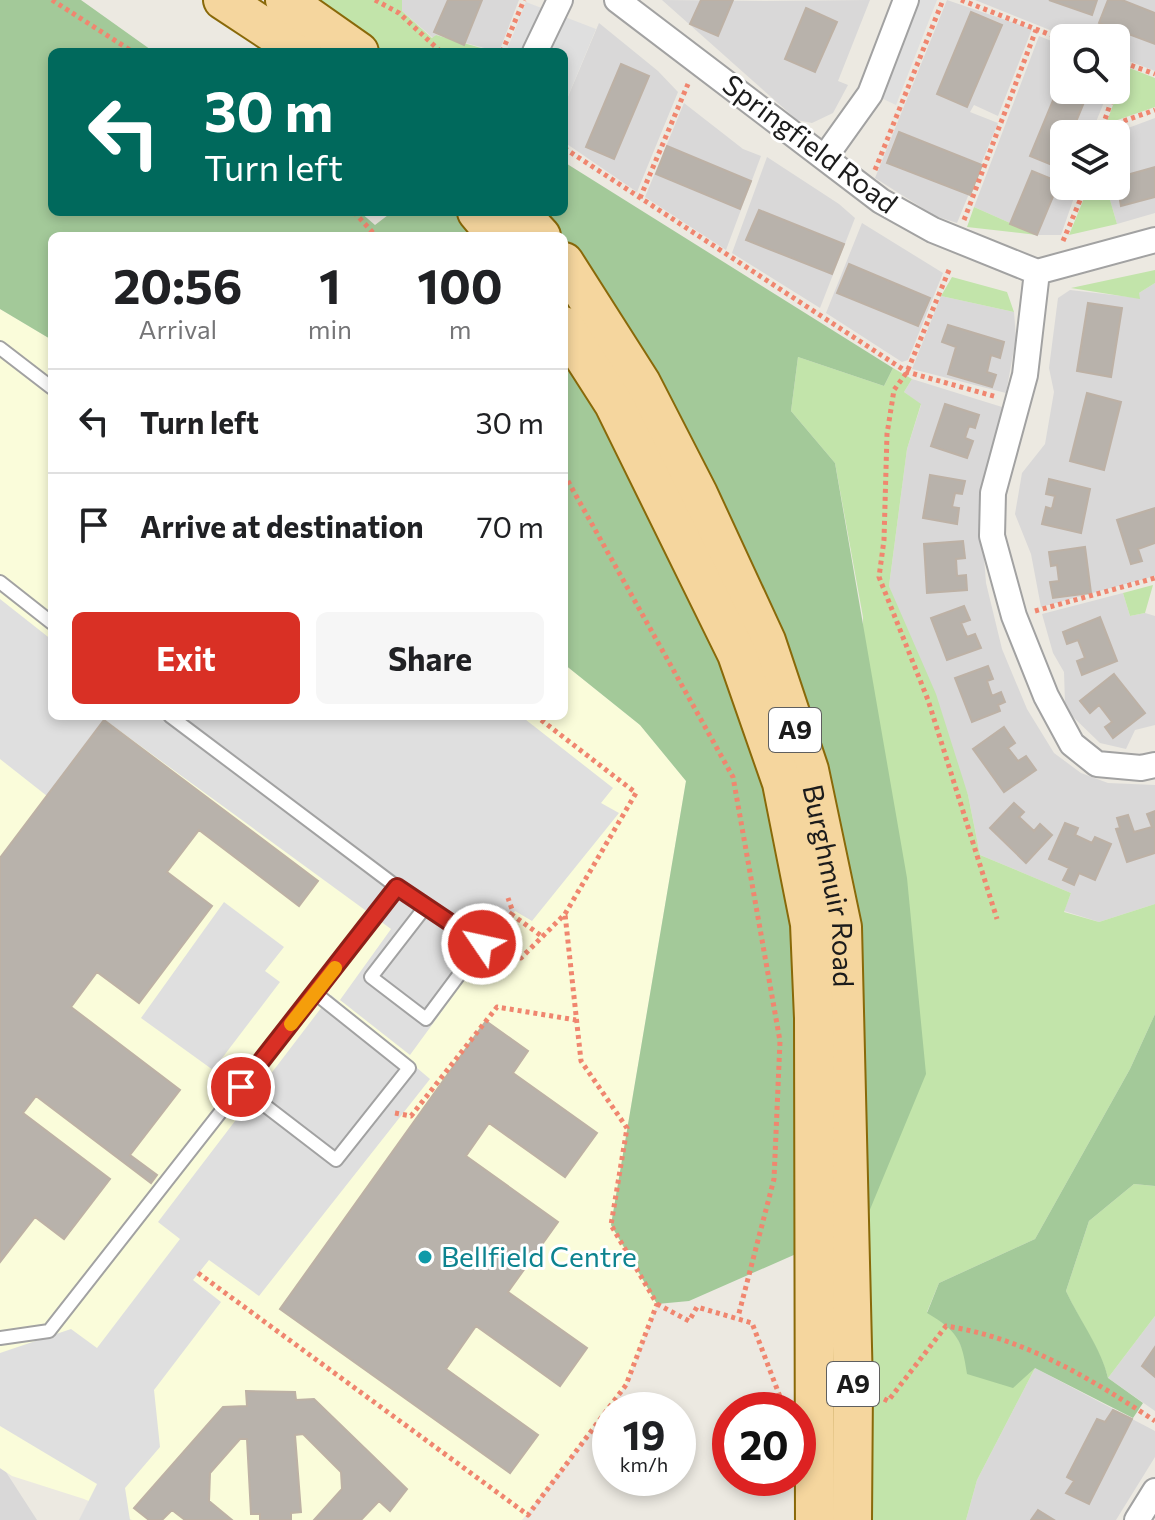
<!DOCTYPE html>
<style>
:root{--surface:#fff;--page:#f6f6f6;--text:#202124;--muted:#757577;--line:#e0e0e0;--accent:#d93025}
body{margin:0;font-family:Commissioner,sans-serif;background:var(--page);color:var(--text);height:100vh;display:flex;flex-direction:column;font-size:30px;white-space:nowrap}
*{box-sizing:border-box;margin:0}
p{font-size:26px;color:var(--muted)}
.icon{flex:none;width:44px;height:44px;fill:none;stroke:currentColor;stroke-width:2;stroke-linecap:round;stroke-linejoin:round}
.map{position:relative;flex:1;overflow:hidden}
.panel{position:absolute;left:48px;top:232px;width:520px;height:488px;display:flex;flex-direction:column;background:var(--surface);border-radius:12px;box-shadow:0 4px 12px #0003}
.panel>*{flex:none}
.banner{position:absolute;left:48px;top:48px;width:520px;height:168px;border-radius:12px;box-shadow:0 4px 12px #0003;background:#00695c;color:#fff;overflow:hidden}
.controls{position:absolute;left:1050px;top:24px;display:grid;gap:16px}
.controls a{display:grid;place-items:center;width:80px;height:80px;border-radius:12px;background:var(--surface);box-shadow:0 4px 12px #0003;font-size:40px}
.speed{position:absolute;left:592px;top:1392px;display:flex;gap:16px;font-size:40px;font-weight:700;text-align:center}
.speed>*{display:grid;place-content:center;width:104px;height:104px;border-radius:50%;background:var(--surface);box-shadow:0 4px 12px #0003;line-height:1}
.speed small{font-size:20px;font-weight:400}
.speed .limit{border:12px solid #d22;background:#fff;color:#111}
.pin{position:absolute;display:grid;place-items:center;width:68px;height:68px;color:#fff;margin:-34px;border:4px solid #fff;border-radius:50%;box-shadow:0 2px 8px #0007}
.me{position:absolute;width:88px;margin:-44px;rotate:304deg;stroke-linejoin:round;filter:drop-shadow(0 0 6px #0008)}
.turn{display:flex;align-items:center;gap:28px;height:168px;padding:0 24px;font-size:36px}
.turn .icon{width:104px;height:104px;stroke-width:2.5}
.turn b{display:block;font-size:56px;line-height:68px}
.eta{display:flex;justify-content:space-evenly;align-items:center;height:136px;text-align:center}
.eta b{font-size:48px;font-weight:700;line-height:56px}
.primary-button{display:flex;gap:16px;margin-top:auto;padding:16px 24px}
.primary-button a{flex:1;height:92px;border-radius:12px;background:var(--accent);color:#fff;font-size:32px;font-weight:700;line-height:92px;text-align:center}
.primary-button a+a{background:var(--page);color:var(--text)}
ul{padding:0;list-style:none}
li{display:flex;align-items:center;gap:24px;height:104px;padding:0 24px;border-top:2px solid var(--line)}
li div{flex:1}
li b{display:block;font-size:30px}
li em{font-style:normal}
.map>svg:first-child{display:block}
.residential{fill:#d9d8d8}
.education{fill:#fafcda}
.grass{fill:#c2e4aa}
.forest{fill:#a3c999}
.parking{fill:#dfdfdf}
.building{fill:#b8b2ab;stroke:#bdb1a5;stroke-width:2}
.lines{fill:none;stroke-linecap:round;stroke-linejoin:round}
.lane-casing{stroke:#a2a2a2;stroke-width:16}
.street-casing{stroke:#a2a2a2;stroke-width:28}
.primary-casing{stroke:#896909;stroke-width:42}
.path{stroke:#f0866f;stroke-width:5;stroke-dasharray:4 4;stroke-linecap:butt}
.lane{stroke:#fff;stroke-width:12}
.street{stroke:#fff;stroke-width:24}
.primary{stroke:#f5d69e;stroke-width:38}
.route-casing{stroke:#8d1f18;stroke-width:20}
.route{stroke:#d93025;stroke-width:14}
.slow{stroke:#f59e0b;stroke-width:14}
.culture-dot{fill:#0f9aa8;stroke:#fff;stroke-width:3}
.labels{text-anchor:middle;stroke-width:6;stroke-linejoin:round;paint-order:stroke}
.shield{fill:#fff;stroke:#5f5f5f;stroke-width:2}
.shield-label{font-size:26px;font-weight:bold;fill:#1b1b1b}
.street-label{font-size:28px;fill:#1b1b1b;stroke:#fff}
.culture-label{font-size:28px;fill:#0d838f;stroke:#fff;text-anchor:start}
</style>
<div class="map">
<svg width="1155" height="1520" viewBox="0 0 1155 1520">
<rect width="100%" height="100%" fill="#ece9e1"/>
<path class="residential" d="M402,0H519L499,52L436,35L433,38L402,11Z
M662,0L766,1L870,0L838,81L848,85L833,113L812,123L797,120Z
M947,0L1032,29L998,116L974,105L970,112L998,123L957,223L935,216L875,178Z
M975,0H1155V71L1116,56V38H1070Z
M599,23L658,71L678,92L637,192L564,142V106Z
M1039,36L1064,46V90H1109L1091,134H1064V186H1078L1061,235H1037L974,207Z
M684,103L743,149L761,156L726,250L645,197Z
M1155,118V213L1117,224L1106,186H1116V134H1112Z
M767,157L839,204L855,218L820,308L732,253Z
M862,223L943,273L908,360L902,362L826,313Z
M1155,283V576L1041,607L1031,554L1015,514L1022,473L1045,444L1054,392L1049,368L1058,298L1070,290L1139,298V293Z
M941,296L1014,312L1016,338L1006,393L912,369Z
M912,379L1002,407L985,482L982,532L986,583L1002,649L1027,709L1054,753L1081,773L1108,783L1155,785V904L1099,922L1064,911L1071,893L980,855L968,795L889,586L907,449L921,405L904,392Z
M1123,593L1130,616L1145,613L1155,616V725L1135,730L1126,749L1100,743L1072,716L1065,703L1064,672L1053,653L1042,614Z
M1155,1316V1411L1108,1378Z
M1035,1368L1155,1431V1457L1116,1520H966L977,1480Z
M0,1468L6,1472L37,1520H0Z"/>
<path class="education" d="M0,309L52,340V716H564V664L640,725L686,781L611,1225L657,1304L626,1385L522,1520H132L84,1499L12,1476L0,1468Z"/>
<path class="grass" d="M308,0H402V11L432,38L436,35L495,52H382Z
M1127,67L1155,78V107L1106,124Z
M1089,186H1106L1117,224L1069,235Z
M974,207L1037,235L967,227Z
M1155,270V283L1139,293L1140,299L1071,288Z
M952,277L1007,292L1014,312L941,296Z
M798,357L884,386L893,368L912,379L904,392L921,404L907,449L889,586L936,694L968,795L980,855L1071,893L1064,912L1099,922L1155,904V1014L1130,1069L1035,1239L939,1283L927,1312L953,1329L963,1350L1035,1368L977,1480L966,1520H871L874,1376L865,1340L863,617L835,463L791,411Z
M1153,585L1145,613L1130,616L1123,593Z
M1134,1184L1155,1186V1316L1108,1378C1102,1352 1078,1318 1066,1291L1089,1221Z"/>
<path class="forest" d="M0,0H81L154,52H52V212H360L375,225L392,212H564V162L893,368L884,386L798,357L791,411L835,463L907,878L926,1074L864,1224L689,1301L657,1304L611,1225L686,781L640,725L564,664V236H52V340L0,309Z
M1155,1014V1186L1134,1184L1089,1221L1066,1291C1079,1319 1102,1350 1108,1378L1143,1403L1133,1418L1035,1368L1013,1388L967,1374C962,1339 957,1331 927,1313L939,1283L1035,1239L1130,1069Z"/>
<path class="parking" d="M917,0H937L896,105L879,97Z
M526,2L596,29L564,106V52H506Z
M0,599L52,640V716H521L613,788L601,803L619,813L532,921L515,911L410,1055L340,1000L391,929L105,720L47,796L0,759Z
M224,902L284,947L265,971L280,982L213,1070L141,1018Z
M331,995L430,1079L259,1296L209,1260L193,1280L221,1302L154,1390L160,1447L125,1488L130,1520H79L97,1484L0,1426V1353L71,1329L97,1348L180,1239L158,1222Z"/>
<path class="building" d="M448,0H482L464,45L434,32Z
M701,0H733L718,36L690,24Z
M1049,0H1097L1092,15Z
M1108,0H1122L1155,13V44L1099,23Z
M806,8L837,22L815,72L785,59Z
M971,12L1002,25L967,107L937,94Z
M621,64L649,76L614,159L586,147Z
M1064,74V90H1089L1071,134H1064V151L1057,167L1030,156Z
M899,132L982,165L970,195L887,163Z
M667,146L751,181L740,209L656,174Z
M1155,167V197L1121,206L1116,178Z
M1032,171L1059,182L1037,235L1010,224Z
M759,210L844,244L832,274L746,240Z
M849,264L930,298L918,326L837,293Z
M1088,303L1122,308L1111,377L1077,371Z
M948,325L1004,342L1000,358L991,355L987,372L996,375L992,387L948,374L956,347L942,342Z
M1087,393L1121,402L1104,470L1070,461Z
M945,404L979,415L975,428L969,426L965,438L973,441L967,458L931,446Z
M930,475L965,481L962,494L955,493L952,507L959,508L957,524L923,518Z
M1049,479L1090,489L1081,533L1042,524L1046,507L1052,509L1055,496L1046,494Z
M1155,508V543L1138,549L1142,561L1131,564L1117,520Z
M963,541L965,558L956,559L957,576L966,575L967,590L927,593L924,544Z
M1085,547L1091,593L1053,598L1050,582L1059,581L1057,565L1051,566L1049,552Z
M964,606L970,620L961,623L967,637L975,634L981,648L947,660L931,618Z
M1100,617L1117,661L1082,675L1077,661L1085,658L1078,640L1067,644L1063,632Z
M988,666L993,679L987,681L992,696L1001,692L1005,702L998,705L1000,711L972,722L955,678Z
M1114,674L1145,713L1113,738L1105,727L1112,722L1099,705L1090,713L1080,701Z
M104,720L318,881L299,906L199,830L167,872L212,906L139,1003L97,972L71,1007L180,1090L130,1155L157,1175L151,1183L36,1096L23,1113L110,1179L64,1239L35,1217L0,1262V858Z
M1004,727L1015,743L1008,748L1018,761L1026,756L1036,770L1004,792L973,749Z
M1014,803L1024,812L1019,817L1034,831L1040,824L1052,835L1026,863L990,828Z
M1155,811V853L1127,862L1116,829L1120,828L1117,818L1128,815L1134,832L1152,827L1147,814Z
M1065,823L1078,828L1075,835L1092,843L1095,837L1111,844L1095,880L1079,873L1074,885L1063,880L1069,868L1049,859Z
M486,1021L528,1051L513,1073L597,1133L565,1177L489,1123L466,1156L558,1222L508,1292L587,1348L560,1386L476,1326L446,1369L538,1435L510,1473L280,1309Z
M1155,1347V1377L1142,1366Z
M246,1391L295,1392L296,1400L314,1399L407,1489L390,1511L379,1501L361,1520H314L342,1489L341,1472L303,1434L295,1435L301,1512L291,1513V1520H260V1514H251L247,1439H240L210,1473L209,1501L232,1520H185L172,1510L162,1520H149L134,1508L223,1407L247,1406Z
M1113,1410L1132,1419L1089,1504L1066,1493L1074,1481L1067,1477L1097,1419L1105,1422Z
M1038,1510L1054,1520H1031Z"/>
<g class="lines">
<g class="lane-casing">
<path id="lane" d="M0,348L52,388
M0,582L52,623
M170,716L397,887C425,906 454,925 482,944L426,1019L371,977L426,906
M241,1087L336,1160L409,1068L315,993
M0,1338L49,1331L397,887"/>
</g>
<g class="street-casing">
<path id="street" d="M617,0L881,201L933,230L1037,272L1155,240
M535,52L560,0
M825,157L870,94L906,0
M1037,272L1025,375L993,493L992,536L1014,616L1046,696L1072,744L1097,764L1141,768L1155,765
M1137,1520L1155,1491"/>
</g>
<g class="primary-casing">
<g id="primary">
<path d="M223,0L302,52"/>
<path d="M285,0L359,52"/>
<path d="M477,212L497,236"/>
<path d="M519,212L541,236"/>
<path id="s1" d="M564,262L641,383L698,494L766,641L809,770L842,927L853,1388L852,1520"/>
<path d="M564,326L614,404L737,654L782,783L810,924L814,1018L815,1520"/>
</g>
</g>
<path class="path" d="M52,0L133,52
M375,0L399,13L441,52
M961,0L1064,40
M502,52L524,0
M1116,60L1155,74
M1116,88L1125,64
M1101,129L1155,110
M1100,134L1115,90
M564,148L907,372L997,397
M875,170L943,0
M640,198L688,84
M354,212L376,236
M964,220L1036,30
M1063,241L1086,186
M949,270L907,372L894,390L887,434L884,540L879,577L928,700L997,919
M564,474L733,777L780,1041L774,1179L738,1317
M1035,611L1155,578
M511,914L543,937
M495,934L513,912L508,898
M500,943L521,958L565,914L636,793L536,716
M395,1113L411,1116L497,1007L576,1020
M198,1273L528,1515L626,1385L657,1304L611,1225L627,1128L581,1061L565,914
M657,1304L689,1321L697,1307L752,1323L782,1402
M884,1399L888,1401L946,1326C1024,1338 1090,1378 1155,1421"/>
<use href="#lane" class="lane"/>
<use href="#street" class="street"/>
<use href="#primary" class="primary"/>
</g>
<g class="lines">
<g class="route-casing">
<path id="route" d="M241,1087L397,887L482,944"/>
</g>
<use href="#route" class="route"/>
<path class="slow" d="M291,1024L335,968"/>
</g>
<circle class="culture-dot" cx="425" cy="1257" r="8"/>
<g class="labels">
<g class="shield">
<rect x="769" y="708" width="52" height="44" rx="6"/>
<rect x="827" y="1362" width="52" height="44" rx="6"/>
</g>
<g class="shield-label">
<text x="795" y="739">A9</text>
<text x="853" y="1393">A9</text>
</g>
<g class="street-label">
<text transform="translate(810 144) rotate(37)" y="10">Springfield Road</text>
<text dy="10" stroke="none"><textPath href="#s1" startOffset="684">Burghmuir Road</textPath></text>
</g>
<g class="culture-label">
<text x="441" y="1267">Bellfield Centre</text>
</g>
</g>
</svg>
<div class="controls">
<a><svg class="icon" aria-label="search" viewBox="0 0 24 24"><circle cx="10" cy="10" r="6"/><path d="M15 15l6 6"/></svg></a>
<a><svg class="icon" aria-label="layers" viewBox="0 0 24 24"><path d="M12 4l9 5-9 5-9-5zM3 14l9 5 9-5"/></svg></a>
</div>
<div class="speed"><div>19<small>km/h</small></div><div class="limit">20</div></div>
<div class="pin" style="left:241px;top:1087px;background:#d93025"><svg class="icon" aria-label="arrive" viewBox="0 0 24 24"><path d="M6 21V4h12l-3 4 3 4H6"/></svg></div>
<svg class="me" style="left:482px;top:944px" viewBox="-20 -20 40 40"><circle r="17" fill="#d93025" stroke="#fff" stroke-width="3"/><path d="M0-11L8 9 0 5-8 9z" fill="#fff"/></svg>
<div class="banner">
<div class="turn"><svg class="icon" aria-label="left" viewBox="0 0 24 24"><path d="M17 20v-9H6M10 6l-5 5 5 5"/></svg><div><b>30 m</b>Turn left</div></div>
</div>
<section class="panel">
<div class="eta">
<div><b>20:56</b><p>Arrival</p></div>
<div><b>1</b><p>min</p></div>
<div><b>100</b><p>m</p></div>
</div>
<ul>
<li><svg class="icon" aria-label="left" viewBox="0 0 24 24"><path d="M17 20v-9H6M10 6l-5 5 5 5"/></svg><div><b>Turn left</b></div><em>30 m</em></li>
<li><svg class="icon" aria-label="arrive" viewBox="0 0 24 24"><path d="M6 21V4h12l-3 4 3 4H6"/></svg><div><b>Arrive at destination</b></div><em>70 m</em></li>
</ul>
<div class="primary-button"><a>Exit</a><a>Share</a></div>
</section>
</div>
